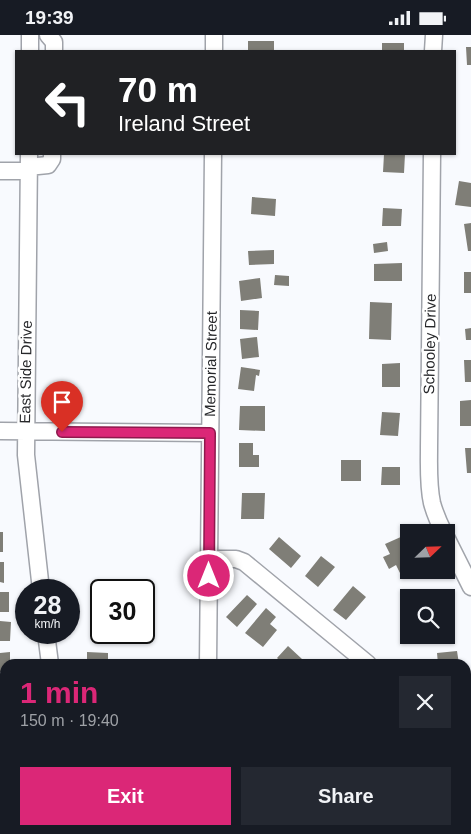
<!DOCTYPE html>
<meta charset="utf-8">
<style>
:root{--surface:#171b24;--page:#242831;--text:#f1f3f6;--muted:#9ea1a6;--accent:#db2777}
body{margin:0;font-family:Arial,sans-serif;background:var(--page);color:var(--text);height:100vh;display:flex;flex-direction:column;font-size:19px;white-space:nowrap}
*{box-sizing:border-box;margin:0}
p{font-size:16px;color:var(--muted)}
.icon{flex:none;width:28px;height:28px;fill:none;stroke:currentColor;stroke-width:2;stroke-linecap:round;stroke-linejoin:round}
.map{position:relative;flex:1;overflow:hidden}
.details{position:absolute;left:0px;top:624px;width:471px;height:176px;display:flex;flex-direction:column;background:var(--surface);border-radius:15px 15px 0 0;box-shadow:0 1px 4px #0004}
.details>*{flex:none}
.hud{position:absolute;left:15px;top:15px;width:441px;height:105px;border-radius:0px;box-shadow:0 1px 4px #0004;background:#202124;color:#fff;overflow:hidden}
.needle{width:32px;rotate:67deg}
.fabs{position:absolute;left:400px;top:489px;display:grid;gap:10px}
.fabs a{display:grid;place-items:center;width:55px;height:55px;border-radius:0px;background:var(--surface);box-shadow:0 1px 4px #0004;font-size:25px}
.speed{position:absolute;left:15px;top:544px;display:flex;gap:10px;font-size:25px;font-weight:700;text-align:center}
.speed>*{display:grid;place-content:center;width:65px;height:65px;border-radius:50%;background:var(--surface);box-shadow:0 1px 4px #0004;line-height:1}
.speed small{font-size:12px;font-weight:400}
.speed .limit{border:2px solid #111;border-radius:8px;background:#fff;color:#111}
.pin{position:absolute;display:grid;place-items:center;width:42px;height:42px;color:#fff;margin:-51px -21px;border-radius:50% 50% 50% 0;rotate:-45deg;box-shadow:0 0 5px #0007}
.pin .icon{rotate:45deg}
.me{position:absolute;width:55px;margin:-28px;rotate:0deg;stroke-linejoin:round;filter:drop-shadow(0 0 4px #0008)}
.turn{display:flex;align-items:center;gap:18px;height:105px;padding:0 20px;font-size:22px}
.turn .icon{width:65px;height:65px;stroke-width:2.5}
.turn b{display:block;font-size:35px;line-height:42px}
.round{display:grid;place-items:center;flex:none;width:52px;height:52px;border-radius:0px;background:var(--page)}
.overview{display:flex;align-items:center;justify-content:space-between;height:85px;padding:0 20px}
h1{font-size:30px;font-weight:800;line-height:38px;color:var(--accent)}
.primary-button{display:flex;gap:10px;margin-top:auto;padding:10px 20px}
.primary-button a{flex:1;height:58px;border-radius:0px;background:var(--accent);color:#fff;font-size:20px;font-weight:800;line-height:58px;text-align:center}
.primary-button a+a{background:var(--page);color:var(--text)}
.status{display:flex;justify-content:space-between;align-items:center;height:35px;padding:0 25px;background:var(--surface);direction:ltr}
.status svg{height:14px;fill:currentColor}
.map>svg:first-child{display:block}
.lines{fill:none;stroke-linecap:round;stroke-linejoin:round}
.stream{stroke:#acbeed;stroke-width:4}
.building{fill:#7f7e77}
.minor-casing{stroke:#a0a3aa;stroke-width:19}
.minor{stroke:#fff;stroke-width:16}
.route-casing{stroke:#8e194d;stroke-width:12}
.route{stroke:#db2777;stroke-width:9}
.labels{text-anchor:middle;stroke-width:5;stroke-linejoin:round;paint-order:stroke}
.street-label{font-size:15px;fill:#26272a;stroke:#fff}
</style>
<div class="status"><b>19:39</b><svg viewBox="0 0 49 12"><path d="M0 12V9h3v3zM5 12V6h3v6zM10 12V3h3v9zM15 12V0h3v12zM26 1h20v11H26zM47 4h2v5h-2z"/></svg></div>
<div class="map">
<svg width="471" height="799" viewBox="0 0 471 799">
<rect width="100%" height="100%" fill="#f8fafe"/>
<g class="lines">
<path class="stream" d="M376,795L379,799"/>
</g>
<path class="building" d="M248,6H274V16H248Z
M382,8H404V16H382Z
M466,12H471V30H467Z
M384,119H405L404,138L383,137Z
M459,146L471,148V172L455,170Z
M252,162L276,164L275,181L251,179Z
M383,173L402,174L401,191H382Z
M471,188V216H468L464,189Z
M387,207L388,216L374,218L373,209Z
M274,215V229L249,230L248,216Z
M402,228V246H374V229Z
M464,237H471V258H464Z
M275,240L289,241V251L274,250Z
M260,243L262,263L241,266L239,246Z
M370,267L392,268L391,305L369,304Z
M240,275L259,276L258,295L240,294Z
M471,293V305H466L465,294Z
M257,302L259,322L242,324L240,304Z
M464,325H471V347H465Z
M400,328V352H382V329Z
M241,332L260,335L259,341L256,340L254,356L238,354Z
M471,365V391H460V366Z
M240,371H265V396L239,395Z
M382,377L400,378L398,401L380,400Z
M239,408H253V420H259V432H239Z
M465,413H471V438H467Z
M341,425H361V446H341Z
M382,432H400V450H381Z
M242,458H265L264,484H241Z
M0,497H3V517H0Z
M403,501L409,514V535H413L401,540L396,530L389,534L383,522L390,519L385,509Z
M279,502L301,521L291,533L269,514Z
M321,521L335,532L318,552L305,541Z
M0,527H4V548L0,547Z
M353,551L366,562L346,585L333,575Z
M0,557H9V577H0Z
M247,560L257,569L237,592L226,582Z
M266,573L276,582L270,589L277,595L263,612L245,598Z
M0,586L11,587L10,606H0Z
M288,611L302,624L298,629H283L277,623Z
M457,616L459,629H438L437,618Z
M10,617V629H5V637H0V618Z
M87,617L108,618V629H87Z
M0,647H5V667L0,666Z
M3,754L5,757V781L0,784V755Z"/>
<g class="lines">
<g class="minor-casing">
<path id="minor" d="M48,0L54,7V16
M30,16V0
M214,16V0
M433,16L434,0
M29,119L26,420L41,555
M432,119L429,413C429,431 428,450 432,468C435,479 439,488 444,498
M28,132L48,130L52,124V119
M0,136H28
M0,396L210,398
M446,502L471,552
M209,524H236L244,527L368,629
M46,598L50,629
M208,629L213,119
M466,679L471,678
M250,795L255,799"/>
</g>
<use href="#minor" class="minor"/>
</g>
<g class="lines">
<g class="route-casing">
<path id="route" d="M62,397L210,398L209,541"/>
</g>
<use href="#route" class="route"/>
</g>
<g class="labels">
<g class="street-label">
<text transform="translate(430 309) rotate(-89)" y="5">Schooley Drive</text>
<text transform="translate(211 329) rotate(-89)" y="5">Memorial Street</text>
<text transform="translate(26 337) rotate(-89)" y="5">East Side Drive</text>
</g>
</g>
</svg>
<div class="fabs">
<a><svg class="needle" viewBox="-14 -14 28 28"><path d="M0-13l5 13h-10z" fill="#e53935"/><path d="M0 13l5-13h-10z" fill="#9ea1a6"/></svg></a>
<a><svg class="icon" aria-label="search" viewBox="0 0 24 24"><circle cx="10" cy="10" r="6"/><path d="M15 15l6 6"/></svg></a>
</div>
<div class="speed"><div>28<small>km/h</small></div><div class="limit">30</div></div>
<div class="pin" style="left:62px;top:397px;background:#d93025"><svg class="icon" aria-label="arrive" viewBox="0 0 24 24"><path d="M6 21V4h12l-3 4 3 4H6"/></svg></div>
<svg class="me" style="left:209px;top:541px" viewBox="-20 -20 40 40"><circle r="17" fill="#db2777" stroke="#fff" stroke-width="3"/><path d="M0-11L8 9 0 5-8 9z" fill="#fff"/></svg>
<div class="hud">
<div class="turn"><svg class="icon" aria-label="left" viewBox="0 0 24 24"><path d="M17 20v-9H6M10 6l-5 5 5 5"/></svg><div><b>70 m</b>Ireland Street</div></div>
</div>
<section class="details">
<div class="overview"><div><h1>1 min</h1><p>150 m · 19:40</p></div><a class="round"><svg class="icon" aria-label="close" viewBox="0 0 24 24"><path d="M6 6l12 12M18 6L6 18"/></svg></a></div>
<div class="primary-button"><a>Exit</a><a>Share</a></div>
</section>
</div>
